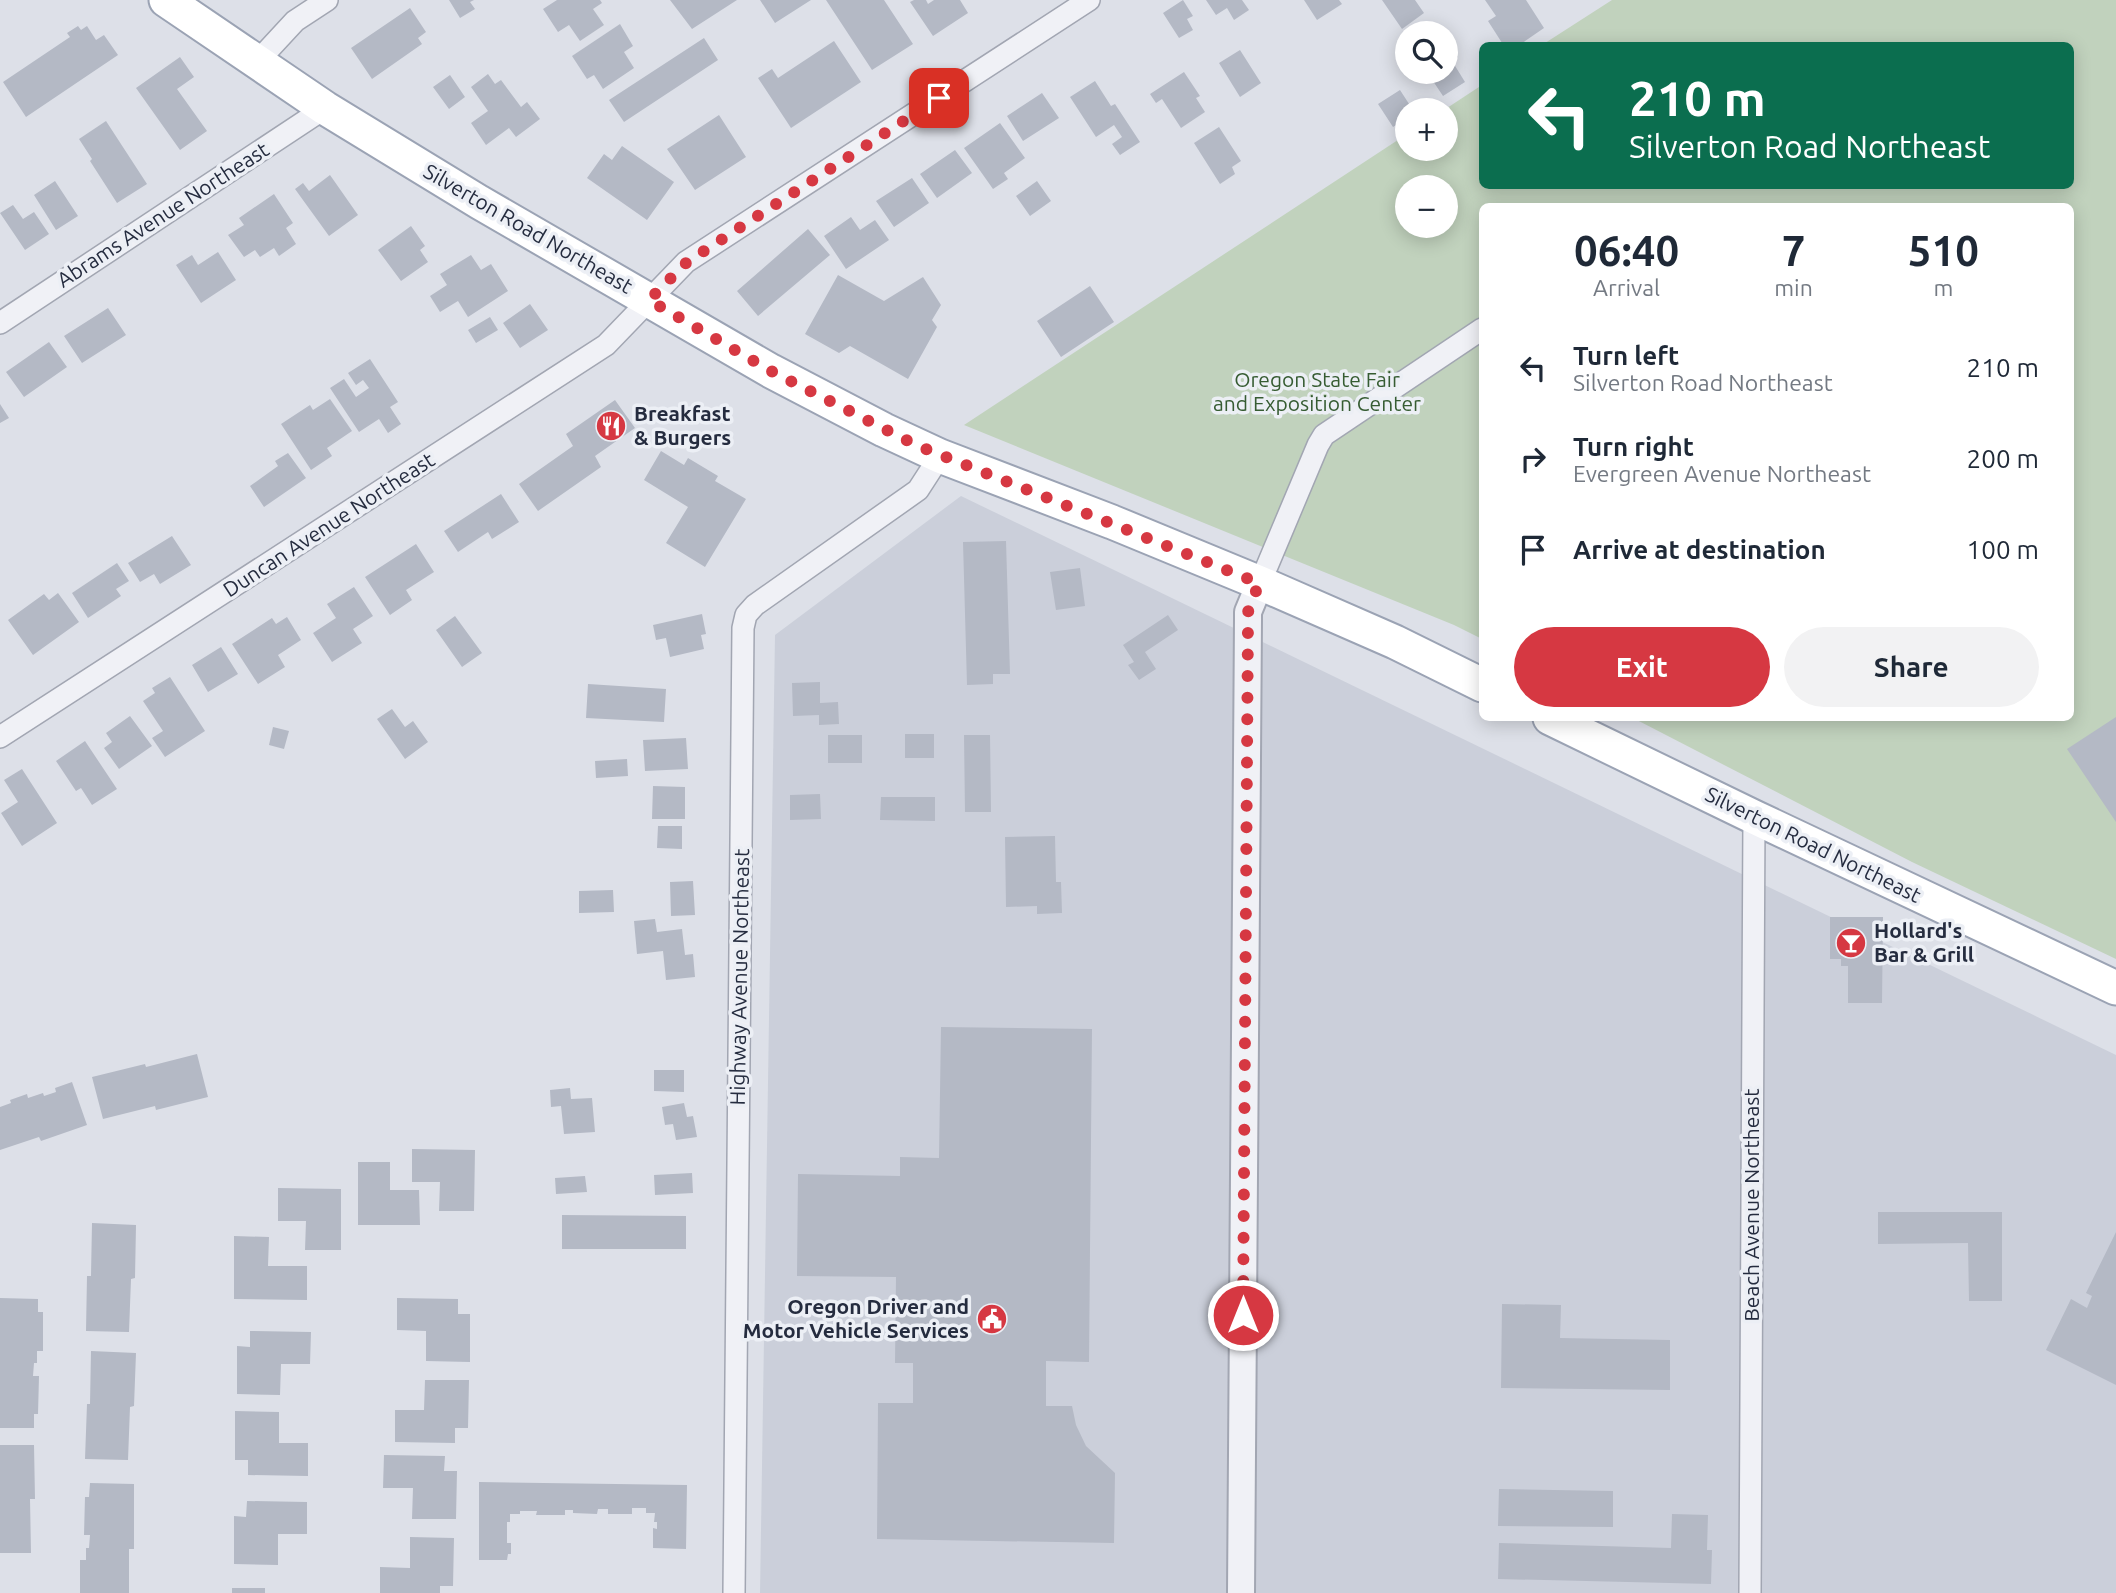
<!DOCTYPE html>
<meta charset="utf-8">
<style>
:root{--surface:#fff;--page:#f2f2f3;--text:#1f2937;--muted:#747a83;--accent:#d63842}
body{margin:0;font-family:Ubuntu,sans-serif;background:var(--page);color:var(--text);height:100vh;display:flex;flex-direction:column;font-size:26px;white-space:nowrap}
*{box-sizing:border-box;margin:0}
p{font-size:23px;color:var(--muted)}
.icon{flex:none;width:38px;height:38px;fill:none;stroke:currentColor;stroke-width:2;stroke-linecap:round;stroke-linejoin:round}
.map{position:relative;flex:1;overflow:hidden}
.details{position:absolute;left:1479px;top:203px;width:595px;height:518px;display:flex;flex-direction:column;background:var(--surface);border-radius:10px;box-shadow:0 4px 18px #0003}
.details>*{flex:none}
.hud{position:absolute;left:1479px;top:42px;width:595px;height:147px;border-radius:10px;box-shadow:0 4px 18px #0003;background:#0b6e4f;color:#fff;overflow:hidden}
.tools{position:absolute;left:1395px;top:21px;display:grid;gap:14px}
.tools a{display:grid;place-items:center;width:63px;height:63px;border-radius:50%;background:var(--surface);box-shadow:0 4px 18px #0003;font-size:35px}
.pin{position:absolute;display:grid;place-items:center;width:60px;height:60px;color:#fff;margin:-30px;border-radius:14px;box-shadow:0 4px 10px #0006}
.me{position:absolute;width:77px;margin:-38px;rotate:0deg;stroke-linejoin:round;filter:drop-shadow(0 0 5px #0008)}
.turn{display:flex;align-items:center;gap:24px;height:147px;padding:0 35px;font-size:32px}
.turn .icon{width:91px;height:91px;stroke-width:2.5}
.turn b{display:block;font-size:49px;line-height:60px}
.eta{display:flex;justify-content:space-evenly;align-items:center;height:119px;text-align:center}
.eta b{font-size:42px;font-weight:600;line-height:49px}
.button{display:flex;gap:14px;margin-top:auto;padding:14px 35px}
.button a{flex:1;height:80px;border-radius:42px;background:var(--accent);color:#fff;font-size:28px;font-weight:600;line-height:80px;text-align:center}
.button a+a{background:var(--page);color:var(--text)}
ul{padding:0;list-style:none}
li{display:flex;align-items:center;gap:21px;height:91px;padding:0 35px}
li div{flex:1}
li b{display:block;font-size:26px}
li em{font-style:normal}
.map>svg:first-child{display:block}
.built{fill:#cbcfda}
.green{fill:#c1d2bd;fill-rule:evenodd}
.building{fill:#b4b9c5}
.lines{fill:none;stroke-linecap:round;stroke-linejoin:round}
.minor-casing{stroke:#a2a6b2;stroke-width:24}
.tertiary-casing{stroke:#a2a6b2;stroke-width:30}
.primary-casing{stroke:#9ba3b4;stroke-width:37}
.minor{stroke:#f0f1f6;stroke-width:21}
.tertiary{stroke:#f0f1f6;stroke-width:26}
.primary{stroke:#fff;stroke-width:33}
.route{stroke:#d63842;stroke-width:12;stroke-dasharray:0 21.6}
.labels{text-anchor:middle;stroke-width:7;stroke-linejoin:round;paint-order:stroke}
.street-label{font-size:21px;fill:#252c3f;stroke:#eceff5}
.park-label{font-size:21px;fill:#365c32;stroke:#eceff5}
.poi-label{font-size:21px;font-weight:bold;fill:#252c3f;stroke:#eceff5;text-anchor:start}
</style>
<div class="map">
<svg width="2116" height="1593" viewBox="0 0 2116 1593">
<rect width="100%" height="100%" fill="#dde0e8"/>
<path class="built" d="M961,496L2116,1055V1593H760L775,635Z"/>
<path class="green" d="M1612,0H2116V959L1912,862L1633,718H2070V206H1482V639L1454,625L964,425L1407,134V149H1446V110H1444L1482,85V186H2070V46L1542,45ZM1407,187H1446V226H1407Z"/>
<path class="building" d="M449,0H474L470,2L475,9L460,18Z
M557,0H600L602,3L593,9L604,25L580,41L569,25L558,32L543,9Z
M670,0H737L692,29Z
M760,0H811L775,23Z
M826,0H884L913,44L872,70Z
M914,0H926L928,4L934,0H960L968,13L933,36L910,2Z
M1183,0L1193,16L1187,19L1193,30L1179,38L1163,13Z
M1206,0H1242L1249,10L1234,20L1227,8L1216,15Z
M1304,0H1339L1342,4L1317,20Z
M1382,0H1415L1424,13L1402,29Z
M1485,0H1526L1544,28L1518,46H1504L1488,21L1496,16Z
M410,8L426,32L418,38L422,44L372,79L351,48Z
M620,24L633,46L624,52L634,68L603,89L594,75L587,79L572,56Z
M78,26L81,30L87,26L96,40L104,35L118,55L26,117L3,82L70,37L67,33Z
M1446,37L1458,57L1452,61L1465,82L1443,96L1427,72H1446Z
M704,38L718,60L624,122L609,100Z
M834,41L861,82L791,128L758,78L772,69L778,78Z
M1240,50L1261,83L1240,97L1219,63Z
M180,57L194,77L177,89L207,131L180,150L136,88Z
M1184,72L1200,96L1196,98L1205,112L1181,128L1162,99L1156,103L1150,94Z
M488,74L495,84L501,80L521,107L527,102L540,119L516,137L509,128L486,145L471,123L488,111L471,87Z
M450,75L465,97L449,109L433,87Z
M1095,81L1111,106L1115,104L1140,142L1120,155L1112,144L1122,137L1114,125L1096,137L1070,97Z
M1400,90L1413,110H1407V118L1393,127L1378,104Z
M1042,93L1059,118L1023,141L1007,116Z
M719,115L746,157L695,190L667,149Z
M106,121L147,184L117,203L90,161L92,159L79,139Z
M1000,123L1025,158L1004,173L1008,179L993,189L964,148Z
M1219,127L1241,161L1232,167L1235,174L1220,184L1194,143Z
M622,146L674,182L647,220L587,178L604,154L612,160Z
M955,150L972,173L937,198L920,174Z
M330,175L358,215L329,236L295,189L303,183L309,191Z
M912,178L929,203L894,227L876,201Z
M55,181L78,216L56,230L34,195Z
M1037,181L1051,201L1030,216L1016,196Z
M274,194L293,223L286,228L296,244L279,256L274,248L260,257L255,250L244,257L228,235L244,225L239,218Z
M13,205L23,219L34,212L49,234L25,250L0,213Z
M851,217L860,230L875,220L889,240L846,269L824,236Z
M411,226L425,246L420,250L428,262L401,281L378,250Z
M808,229L830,255L758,316L737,291Z
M218,252L236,280L201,303L176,265L192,255L198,265Z
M471,255L481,270L491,264L508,291L468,317L458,301L440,312L430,296L447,285L440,274Z
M838,275L884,301L923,277L941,305L932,320L937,327L908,379L850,346L839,353L805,334Z
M1090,286L1114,322L1061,357L1037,321Z
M530,304L548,330L520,348L503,323Z
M108,308L126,335L82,363L64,336Z
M490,317L498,330L476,343L468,330Z
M49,342L67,367L24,397L6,372Z
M370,359L398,402L390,407L401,424L388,433L379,419L359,432L330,388L344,379L356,397L369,388L363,380L356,385L348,373Z
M330,399L352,431L327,448L332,456L311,470L281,424L310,405L313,410Z
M615,400L635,428L595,456L601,467L538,511L519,484L573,446L566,434Z
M0,404L9,418L0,423Z
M661,451L684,465L688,458L718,476L715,481L746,499L705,567L666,543L688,507L644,480Z
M288,453L306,478L264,507L250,486L278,466L275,461Z
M501,494L519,522L492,539L488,532L458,552L444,531Z
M172,536L191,565L160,584L154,574L140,582L128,563Z
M1006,541L1010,674H993V684L967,685L963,542Z
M416,544L434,572L406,590L412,600L390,615L365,577Z
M117,563L129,581L116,589L121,596L88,618L72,593Z
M1080,568L1085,606L1056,610L1050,572Z
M354,587L373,616L353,629L362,643L332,662L313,633L336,618L327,604Z
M58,593L79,622L33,655L8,620L44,594L49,600Z
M702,614L706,634L701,635L704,649L670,657L666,638L656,640L653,625Z
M1168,615L1178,630L1145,652L1156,669L1139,680L1128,665L1134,662L1123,645Z
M455,616L482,653L462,667L436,630Z
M287,617L301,640L278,655L285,667L258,684L232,644L272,618L276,624Z
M221,647L238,674L208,692L192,665Z
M170,677L205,731L165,757L152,738L163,731L143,701L155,693L152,688Z
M820,682V703L838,702L839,724L819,725V715L793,716L792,683Z
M588,684L666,689L664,722L586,718Z
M392,709L405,727L413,721L428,742L405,759L377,719Z
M130,716L152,746L119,769L104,748L112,742L106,733Z
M2116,717V822L2067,749Z
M273,727L289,731L284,749L269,745Z
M905,734H934V758H905Z
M828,735H862V763H828Z
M964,735H990L991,812H965Z
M686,738L688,769L645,771L643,740Z
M85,741L117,789L92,805L81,788L76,791L56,761Z
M627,759L628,776L596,778L595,761Z
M22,769L57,823L22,846L1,813L18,802L4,780Z
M653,786L685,787V819H652Z
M820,794L821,819L790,820V795Z
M881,797H935V821L880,820Z
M658,826H682V849L657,848Z
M1055,836L1056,882H1061L1062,913L1037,914V906L1006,907L1005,837Z
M693,881L695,915L671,916L670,882Z
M613,890L614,912L579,913V891Z
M1830,917H1883L1882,1003H1848V966H1841V959H1830Z
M655,919L657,932L682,929L685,955L693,954L695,977L666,980L663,951L637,954L634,921Z
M941,1027L1092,1029L1089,1362L1046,1361V1406H1072L1076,1425L1086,1446L1115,1473L1114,1543L877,1539L878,1403H913V1363H895L896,1277L797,1276L798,1174L900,1176V1157L939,1158Z
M197,1054L208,1097L156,1110L155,1106L103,1119L92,1077L145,1064L146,1067Z
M654,1070H684V1092L654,1091Z
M72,1082L87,1125L41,1141L39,1137L0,1150V1107L11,1103L10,1100L27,1094L28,1098L43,1093L44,1096L56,1092L55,1088Z
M570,1088L571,1099L592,1098L595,1132L564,1134L561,1106L551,1107L550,1090Z
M684,1103L687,1117L693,1116L697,1137L676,1140L673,1124L665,1125L662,1107Z
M412,1149L475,1150L474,1211H439L440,1182H412Z
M358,1162H390V1190H419L420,1225H358Z
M692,1173L693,1193L655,1195L654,1175Z
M585,1176L587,1192L556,1194L555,1178Z
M278,1188L341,1189V1250H305L306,1221H278Z
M1878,1212H2002V1301H1969L1968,1243L1878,1244Z
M562,1215L686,1216V1249H562Z
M92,1223L136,1225L135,1278L131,1279L129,1332L86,1331L87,1276H91Z
M2116,1232V1385L2046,1350L2071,1299L2087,1308L2092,1296L2086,1293Z
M234,1236L269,1237L268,1266H307V1300L234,1299Z
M0,1298L38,1299V1312H43V1351H37V1363H34L33,1376H39L38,1414H34V1428H0Z
M397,1298L458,1299V1314H470V1362L426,1361V1331L397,1330Z
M1502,1304L1561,1305L1560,1338L1670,1340V1390L1501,1388Z
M250,1331L311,1332L310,1364H281L280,1395L237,1394V1346L250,1347Z
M91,1351L136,1353L134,1406L130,1407L128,1460L85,1459L87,1404H90Z
M425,1380H469L468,1428H455V1443L395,1442V1410H424Z
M235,1411L279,1412V1443H308V1476L248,1475V1460H235Z
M0,1445H34L35,1499H30L31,1553H0Z
M384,1455L445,1456L444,1471H457L456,1519H412L413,1488H383Z
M479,1482L687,1485L686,1549L653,1548V1528L657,1529V1522H654L655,1513H646V1508H632V1514H608V1509H598L597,1514L573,1513V1510H565V1515H536L537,1511H520V1514H510V1522H507V1543H511V1554H508L507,1560H479Z
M90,1483L134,1484V1549H129V1593H80V1560H86V1548H89L90,1535H84L85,1497H89Z
M1499,1489L1613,1491V1527L1498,1526Z
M247,1501L307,1502V1534H278V1565L234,1564V1516L246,1517Z
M1672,1514L1708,1515L1707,1550H1712L1711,1584L1498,1579L1499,1543L1671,1548Z
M410,1537L454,1538L453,1586H440V1593H380V1567L410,1568Z
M232,1588H265V1593H232Z"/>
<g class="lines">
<g class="minor-casing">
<path id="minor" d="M257,62L295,21L327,0
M0,323L325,108
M1260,583L1318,445L1324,435L1482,329
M0,737L606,345L686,262L1089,0
M734,1593L743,628L746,615L755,605L918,490L940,456
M1750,1593L1754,817"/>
</g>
<g class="tertiary-casing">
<path id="tertiary" d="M1241,1593L1248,619V612L1260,583"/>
</g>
<g class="primary-casing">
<path id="primary" d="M166,0L325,108L479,202L771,371L884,430L940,456L1112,522L1260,583L1395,642L1482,685
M1550,718L1754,817L2116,988"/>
</g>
<use href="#minor" class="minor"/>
<use href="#tertiary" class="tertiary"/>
<use href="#primary" class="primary"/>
</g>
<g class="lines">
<path class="route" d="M939,98L687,262L649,300L771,371L916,445L1259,583L1248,612V620L1243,1315"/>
</g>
<defs>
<g id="restaurant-disc" transform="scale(1.575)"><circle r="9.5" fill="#d63842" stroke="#eceff5"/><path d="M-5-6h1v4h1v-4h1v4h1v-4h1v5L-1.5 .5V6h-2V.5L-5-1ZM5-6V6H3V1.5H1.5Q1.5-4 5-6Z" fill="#fff"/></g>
<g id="bar-disc" transform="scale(1.575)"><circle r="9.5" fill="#d63842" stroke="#eceff5"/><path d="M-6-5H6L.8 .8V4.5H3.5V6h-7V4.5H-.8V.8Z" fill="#fff"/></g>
<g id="civic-disc" transform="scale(1.575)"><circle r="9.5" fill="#d63842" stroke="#eceff5"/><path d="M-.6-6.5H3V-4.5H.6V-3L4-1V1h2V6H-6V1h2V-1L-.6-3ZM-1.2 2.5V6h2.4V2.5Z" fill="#fff"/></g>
</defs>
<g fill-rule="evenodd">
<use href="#restaurant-disc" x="611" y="426"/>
<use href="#bar-disc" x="1851" y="943"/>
<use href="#civic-disc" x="992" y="1319"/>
</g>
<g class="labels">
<g class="street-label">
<text transform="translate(163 215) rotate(-33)" y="7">Abrams Avenue Northeast</text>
<text transform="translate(528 229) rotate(30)" y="7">Silverton Road Northeast</text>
<text transform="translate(329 525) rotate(-33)" y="7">Duncan Avenue Northeast</text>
<text transform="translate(1813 845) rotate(26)" y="7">Silverton Road Northeast</text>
<text transform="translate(740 977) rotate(-89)" y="7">Highway Avenue Northeast</text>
<text transform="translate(1752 1205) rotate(-90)" y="7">Beach Avenue Northeast</text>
</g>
<g class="park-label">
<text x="1317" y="387">Oregon State Fair<tspan x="1317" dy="24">and Exposition Center</tspan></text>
</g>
<g class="poi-label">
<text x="634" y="421">Breakfast<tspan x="634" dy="24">&amp; Burgers</tspan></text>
<text x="1874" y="938">Hollard's<tspan x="1874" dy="24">Bar &amp; Grill</tspan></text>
<text x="969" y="1314" text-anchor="end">Oregon Driver and<tspan x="969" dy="24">Motor Vehicle Services</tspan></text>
</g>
</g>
</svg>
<div class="tools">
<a><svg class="icon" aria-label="search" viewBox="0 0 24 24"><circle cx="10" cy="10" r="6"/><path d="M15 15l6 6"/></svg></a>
<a>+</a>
<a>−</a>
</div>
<div class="pin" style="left:939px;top:98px;background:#d93025"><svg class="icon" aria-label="arrive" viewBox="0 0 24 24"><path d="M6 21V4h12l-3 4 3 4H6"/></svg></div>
<svg class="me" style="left:1243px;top:1315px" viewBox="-20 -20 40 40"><circle r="17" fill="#d63842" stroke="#fff" stroke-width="3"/><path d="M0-11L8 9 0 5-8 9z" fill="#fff"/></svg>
<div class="hud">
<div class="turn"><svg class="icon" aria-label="left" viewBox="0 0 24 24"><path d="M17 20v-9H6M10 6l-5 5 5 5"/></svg><div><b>210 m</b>Silverton Road Northeast</div></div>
</div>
<section class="details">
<div class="eta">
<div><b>06:40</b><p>Arrival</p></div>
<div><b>7</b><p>min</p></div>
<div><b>510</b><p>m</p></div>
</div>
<ul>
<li><svg class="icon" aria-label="left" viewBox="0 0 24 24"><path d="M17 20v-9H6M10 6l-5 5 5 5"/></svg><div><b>Turn left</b><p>Silverton Road Northeast</p></div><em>210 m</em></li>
<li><svg class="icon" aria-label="right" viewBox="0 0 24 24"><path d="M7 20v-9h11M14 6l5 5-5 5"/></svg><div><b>Turn right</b><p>Evergreen Avenue Northeast</p></div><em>200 m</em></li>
<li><svg class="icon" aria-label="arrive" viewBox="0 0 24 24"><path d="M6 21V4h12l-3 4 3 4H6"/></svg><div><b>Arrive at destination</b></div><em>100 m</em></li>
</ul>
<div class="button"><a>Exit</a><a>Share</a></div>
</section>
</div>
